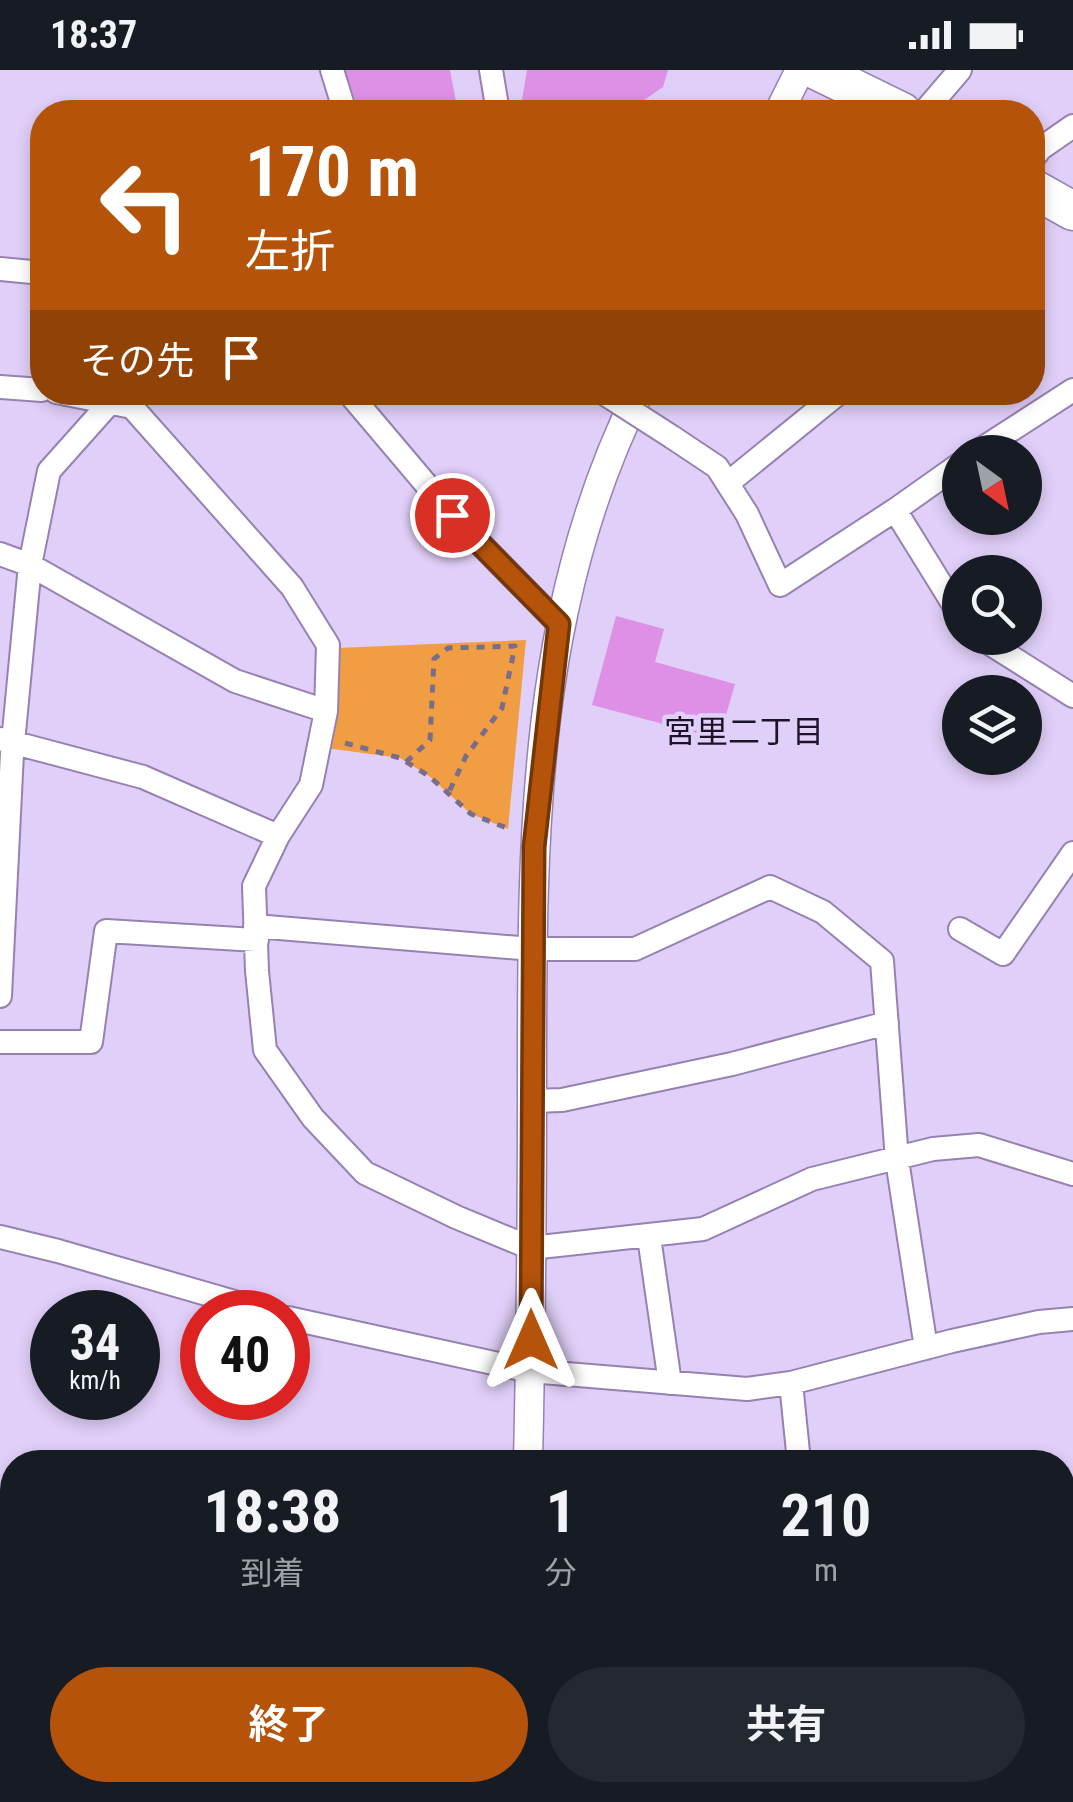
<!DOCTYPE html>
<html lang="ja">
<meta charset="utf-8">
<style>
:root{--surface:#171b24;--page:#242831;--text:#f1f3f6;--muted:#9ea1a6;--accent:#b45309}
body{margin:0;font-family:"Roboto Condensed","Noto Sans JP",sans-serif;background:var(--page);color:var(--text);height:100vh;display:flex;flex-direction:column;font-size:38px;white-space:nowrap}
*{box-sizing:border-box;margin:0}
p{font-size:32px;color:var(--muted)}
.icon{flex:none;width:55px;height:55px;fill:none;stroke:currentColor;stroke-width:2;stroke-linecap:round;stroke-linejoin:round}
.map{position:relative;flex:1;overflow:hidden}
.drawer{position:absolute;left:0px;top:1380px;width:1075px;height:352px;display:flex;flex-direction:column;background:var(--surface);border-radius:40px 40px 0 0;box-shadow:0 5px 15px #0003}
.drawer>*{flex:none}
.top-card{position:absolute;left:30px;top:30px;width:1015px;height:305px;border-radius:40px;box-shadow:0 5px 15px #0003;background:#b45309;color:#fff;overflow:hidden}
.needle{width:65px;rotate:147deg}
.buttons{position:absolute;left:942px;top:365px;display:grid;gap:20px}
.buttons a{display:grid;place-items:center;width:100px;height:100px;border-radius:50%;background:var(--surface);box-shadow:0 5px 15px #0003;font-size:50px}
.speed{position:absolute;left:30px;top:1220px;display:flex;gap:20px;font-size:50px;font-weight:700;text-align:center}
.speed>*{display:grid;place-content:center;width:130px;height:130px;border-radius:50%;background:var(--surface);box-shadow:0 5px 15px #0003;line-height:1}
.speed small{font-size:25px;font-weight:400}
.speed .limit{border:15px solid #d22;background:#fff;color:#111}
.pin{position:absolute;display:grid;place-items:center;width:85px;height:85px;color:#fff;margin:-42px;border:5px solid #fff;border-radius:50%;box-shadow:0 2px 10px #0007}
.me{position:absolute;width:110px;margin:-55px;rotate:0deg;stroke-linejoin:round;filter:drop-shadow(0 0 8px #0008)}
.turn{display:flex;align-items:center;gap:35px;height:210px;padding:0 50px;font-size:45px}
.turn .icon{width:130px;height:130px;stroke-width:2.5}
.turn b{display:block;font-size:70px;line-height:85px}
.then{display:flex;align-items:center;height:95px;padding:0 50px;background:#0003;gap:20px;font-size:38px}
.eta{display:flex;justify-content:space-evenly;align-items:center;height:170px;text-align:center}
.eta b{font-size:60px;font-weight:700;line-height:70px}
.button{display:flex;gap:20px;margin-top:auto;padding:20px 50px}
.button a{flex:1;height:115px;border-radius:60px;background:var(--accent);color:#fff;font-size:40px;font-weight:700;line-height:115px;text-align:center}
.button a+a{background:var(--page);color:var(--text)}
.status{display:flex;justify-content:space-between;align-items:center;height:70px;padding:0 50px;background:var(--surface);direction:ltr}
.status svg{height:28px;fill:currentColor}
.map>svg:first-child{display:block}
.green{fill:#f19d44}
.building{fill:#de8fe6}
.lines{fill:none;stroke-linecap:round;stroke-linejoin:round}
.minor-casing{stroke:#9682b1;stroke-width:26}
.tertiary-casing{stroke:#9682b1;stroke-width:31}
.trunk-casing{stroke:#9682b1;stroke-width:41}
.path{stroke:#796d8a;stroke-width:5;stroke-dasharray:8 8;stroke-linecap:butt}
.minor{stroke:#fff;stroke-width:22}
.tertiary{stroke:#fff;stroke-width:28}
.trunk{stroke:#fff;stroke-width:38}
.minor-bridge-casing{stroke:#9682b1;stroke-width:26;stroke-linecap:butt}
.minor-bridge{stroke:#fff;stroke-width:22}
.route-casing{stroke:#753606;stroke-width:25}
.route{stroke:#b45309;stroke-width:18}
.labels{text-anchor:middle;stroke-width:9;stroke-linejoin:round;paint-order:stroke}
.neighbourhood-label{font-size:32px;fill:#1b1426;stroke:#e0cff8}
</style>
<div class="status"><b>18:37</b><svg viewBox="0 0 49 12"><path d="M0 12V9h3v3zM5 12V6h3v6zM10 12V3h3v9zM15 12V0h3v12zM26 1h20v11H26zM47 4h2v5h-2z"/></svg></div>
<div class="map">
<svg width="1073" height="1732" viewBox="0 0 1073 1732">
<rect width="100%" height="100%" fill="#e0cff8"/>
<path class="green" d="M526,570L508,759L471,744L429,706L400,688L326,678L337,578Z"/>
<path class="building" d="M345,0H450L458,42H359Z
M527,0H668L663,17L627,42H520Z
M616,546L664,559L655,592L735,614L719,669L592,635Z
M303,1720H341L348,1727L343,1732H291Z"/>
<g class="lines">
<g class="minor-casing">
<path id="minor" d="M332,0L345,42
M491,0L498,42
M924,42L960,0
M1032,90L1040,79L1073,56
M0,199L42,203
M0,317L42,320
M56,322L132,337L292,517L328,575L326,641L311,715L278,766L254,816L257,901L265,980L313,1048L365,1103L456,1147L531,1178L703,1159L812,1109L933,1079L979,1075L1073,1104
M348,322L452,445L559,554
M672,367L717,397L747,444L780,515L895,440L960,545
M977,382L1073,320
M728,413L840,322
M895,440L960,394
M0,484L30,495L235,611L326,641
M981,568L1073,626
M0,669L143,707L278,766
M255,856L532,879H635L770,817L823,842L882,891L897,1090L926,1278
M960,859L1003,884L1073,783
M0,926L12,683L30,495L49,401L115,327
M0,972H91L106,861L257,870
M532,1031L562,1030L732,994L887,953
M0,1167L58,1181L269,1242
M649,1167L670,1313
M288,1248L530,1301L747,1319L791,1313L952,1271L1039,1252L1073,1249
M791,1313L799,1392
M0,1532L12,1529
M1062,1615L1073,1620
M416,1720L455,1732
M687,1720L688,1732"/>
</g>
<g class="tertiary-casing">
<path id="tertiary" d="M779,42L800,0
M528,1392C531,1263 532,1134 532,1005C532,771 531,537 639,322
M529,1720V1732"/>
</g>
<g class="trunk-casing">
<path id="trunk" d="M816,0L902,42
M1032,118L1073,141"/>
</g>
<path class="path" d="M345,673L400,688L429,706L471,744L512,760
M406,692L430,670L434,589L448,578L515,576L502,638L466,686L449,722"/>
<use href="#minor" class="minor"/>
<use href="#tertiary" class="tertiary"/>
<use href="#trunk" class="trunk"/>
<g class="minor-bridge-casing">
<path id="minor-bridge" d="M602,322L672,367"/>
</g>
<use href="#minor-bridge" class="minor-bridge"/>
</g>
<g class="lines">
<g class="route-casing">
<path id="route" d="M452,445L559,554L534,777L531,1270"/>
</g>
<use href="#route" class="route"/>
</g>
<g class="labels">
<g class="neighbourhood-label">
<text x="744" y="673">宮里二丁目</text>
</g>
</g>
</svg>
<div class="buttons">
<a><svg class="needle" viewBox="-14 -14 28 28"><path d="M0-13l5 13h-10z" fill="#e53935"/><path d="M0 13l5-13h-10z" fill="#9ea1a6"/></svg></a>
<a><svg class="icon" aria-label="search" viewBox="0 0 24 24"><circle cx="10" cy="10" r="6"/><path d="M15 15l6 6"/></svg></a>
<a><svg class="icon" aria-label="layers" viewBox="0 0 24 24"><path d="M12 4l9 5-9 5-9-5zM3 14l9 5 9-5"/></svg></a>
</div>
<div class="speed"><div>34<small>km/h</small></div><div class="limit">40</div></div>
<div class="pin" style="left:452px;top:445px;background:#d93025"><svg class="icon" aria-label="arrive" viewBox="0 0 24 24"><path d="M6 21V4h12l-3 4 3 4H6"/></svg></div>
<svg class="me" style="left:531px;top:1270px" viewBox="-20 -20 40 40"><path d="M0-17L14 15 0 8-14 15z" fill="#b45309" stroke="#fff" stroke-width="4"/></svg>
<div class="top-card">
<div class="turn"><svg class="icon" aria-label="left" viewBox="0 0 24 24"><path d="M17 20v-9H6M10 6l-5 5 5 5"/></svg><div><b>170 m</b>左折</div></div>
<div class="then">その先<svg class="icon" aria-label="arrive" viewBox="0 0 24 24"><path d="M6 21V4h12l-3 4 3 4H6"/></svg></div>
</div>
<section class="drawer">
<div class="eta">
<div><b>18:38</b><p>到着</p></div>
<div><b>1</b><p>分</p></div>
<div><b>210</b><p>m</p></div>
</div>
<div class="button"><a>終了</a><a>共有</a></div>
</section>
</div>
